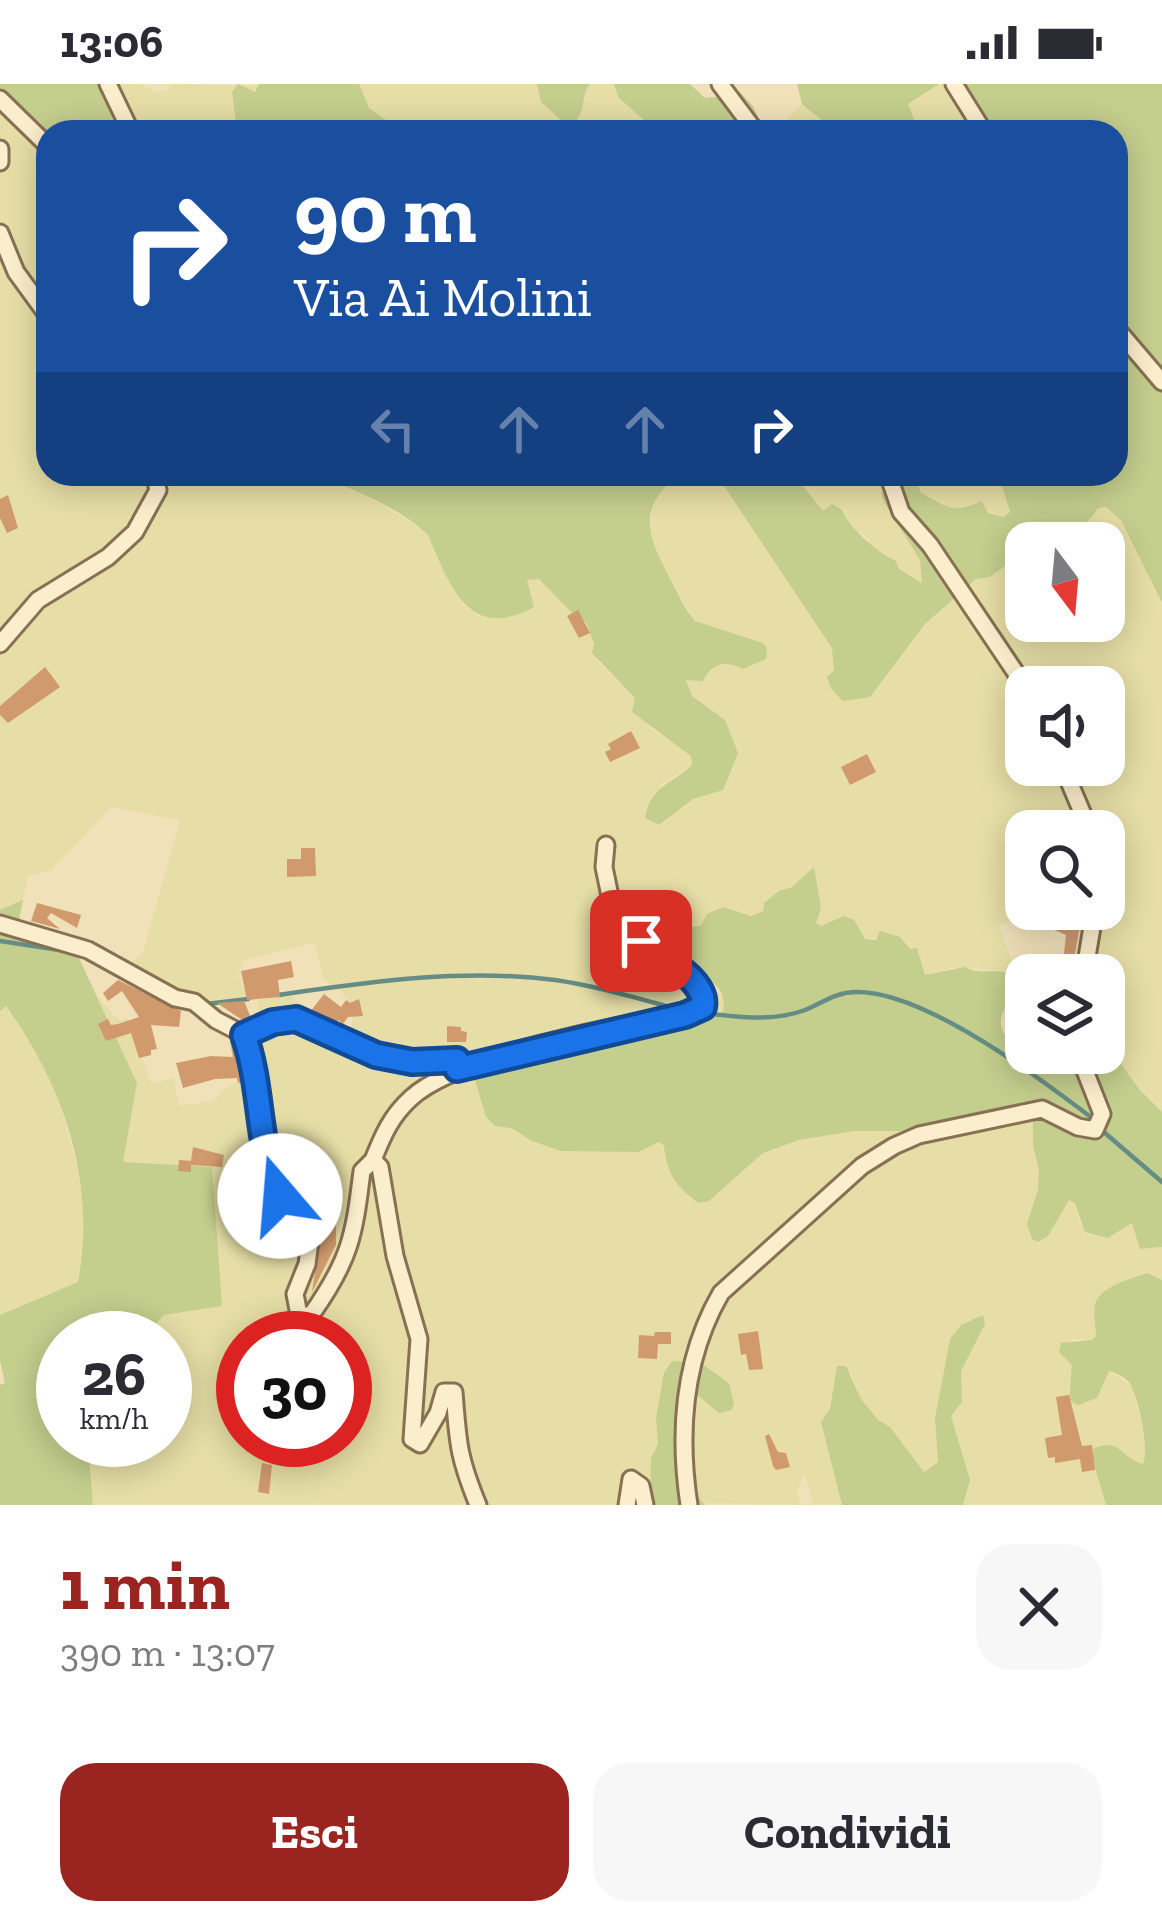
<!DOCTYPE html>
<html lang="it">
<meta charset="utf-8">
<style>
:root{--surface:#fff;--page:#f7f7f7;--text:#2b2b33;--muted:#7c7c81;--accent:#992420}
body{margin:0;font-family:"Zilla Slab",serif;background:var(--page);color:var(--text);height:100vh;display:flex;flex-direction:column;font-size:45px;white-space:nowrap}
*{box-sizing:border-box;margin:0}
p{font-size:39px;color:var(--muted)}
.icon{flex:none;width:66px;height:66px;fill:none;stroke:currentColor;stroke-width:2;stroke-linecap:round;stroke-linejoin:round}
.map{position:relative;height:1421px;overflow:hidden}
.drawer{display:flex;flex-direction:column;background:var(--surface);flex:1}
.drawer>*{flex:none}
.banner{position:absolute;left:36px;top:36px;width:1092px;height:366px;border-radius:36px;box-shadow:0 6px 30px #0003;background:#1a4fa0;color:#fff;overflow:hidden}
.needle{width:78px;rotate:164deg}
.buttons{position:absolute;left:1005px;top:438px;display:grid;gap:24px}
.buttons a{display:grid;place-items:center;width:120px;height:120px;border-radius:24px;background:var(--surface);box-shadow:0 6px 30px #0003;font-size:60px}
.speed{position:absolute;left:36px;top:1227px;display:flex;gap:24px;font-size:60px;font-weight:700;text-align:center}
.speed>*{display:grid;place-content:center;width:156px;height:156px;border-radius:50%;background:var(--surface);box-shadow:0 6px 30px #0003;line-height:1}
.speed small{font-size:30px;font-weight:400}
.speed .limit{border:18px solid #d22;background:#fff;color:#111}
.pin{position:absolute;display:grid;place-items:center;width:102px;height:102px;color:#fff;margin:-51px;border-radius:24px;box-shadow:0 6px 18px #0006}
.me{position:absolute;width:132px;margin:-66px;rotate:342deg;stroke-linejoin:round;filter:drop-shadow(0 0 9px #0008)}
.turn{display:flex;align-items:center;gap:42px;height:252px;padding:0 60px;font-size:54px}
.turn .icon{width:156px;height:156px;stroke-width:2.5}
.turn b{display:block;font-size:84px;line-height:102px}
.lanes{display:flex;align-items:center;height:114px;padding:0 60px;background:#0003;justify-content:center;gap:60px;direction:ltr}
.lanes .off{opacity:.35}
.round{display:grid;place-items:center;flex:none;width:126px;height:126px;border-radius:36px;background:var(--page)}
.overview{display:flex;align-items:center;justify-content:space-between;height:204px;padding:0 60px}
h1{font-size:72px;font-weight:700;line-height:90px;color:var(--accent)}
.cta{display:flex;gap:24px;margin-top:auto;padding:24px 60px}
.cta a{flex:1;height:138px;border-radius:36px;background:var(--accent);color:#fff;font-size:48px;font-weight:700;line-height:138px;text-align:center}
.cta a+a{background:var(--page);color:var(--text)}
.status{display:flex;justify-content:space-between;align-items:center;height:84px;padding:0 60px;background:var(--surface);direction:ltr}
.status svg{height:33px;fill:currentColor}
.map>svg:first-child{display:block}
.farmland{fill:#e6dea6;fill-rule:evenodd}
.green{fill:#c4ce8d}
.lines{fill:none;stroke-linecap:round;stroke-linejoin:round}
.stream{stroke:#668d85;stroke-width:4.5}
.building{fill:#d09a6d}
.minor-casing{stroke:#877053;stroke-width:21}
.minor{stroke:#fbeecc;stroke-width:15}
.route-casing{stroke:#114b97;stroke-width:30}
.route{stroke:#1a73e8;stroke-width:21}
</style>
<div class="status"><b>13:06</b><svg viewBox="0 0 49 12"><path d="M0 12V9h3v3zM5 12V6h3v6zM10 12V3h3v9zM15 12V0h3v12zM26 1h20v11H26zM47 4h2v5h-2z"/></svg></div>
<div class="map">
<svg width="1162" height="1421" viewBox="0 0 1162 1421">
<rect width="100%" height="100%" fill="#f0e1b9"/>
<path class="farmland" d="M107,0H142L156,9L168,5L171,0L259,2L256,8H232L237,48H129Z
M359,0H537L541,18L585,6L590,0H614L618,13L657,48H403L368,24Z
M939,0H956L985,48H919L908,20Z
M0,7L48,52V390H315L365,412L419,442L428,451L463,520L478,532L534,522L526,496L540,495L573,530L587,538L598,578L635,614L651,645L683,663L691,672L692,681L661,700L659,741L693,715L723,706L716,632L691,612L686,594L718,580L766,575L767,565L762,559L695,537L657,475L649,443L657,409L678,390H716L832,564L870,613L925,540L976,495L990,493L1026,467V537H1104V459H1049L1068,451L1091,434L1097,424L1105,422L1121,436L1162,519V1028L1139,1005L1104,957V891H1086L1094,825H1104V747H1026V825H1041L999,841L1016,891L1005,886L951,884L925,891L900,853L864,855L854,837L822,843L816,839L814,785L792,803L779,807L764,819L763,827L751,832L723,823L694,844L684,841L678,832L705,890L723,914V928L683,933L646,948L625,945L505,977L480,1004L481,1015L495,1042L511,1044L532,1057L659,1058L710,1117L763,1069L799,1056L854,1047L1033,1031V1062L1039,1086L1038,1105L1027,1140L1048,1152L1069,1115L1075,1118L1080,1138L1108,1154L1133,1139L1140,1165L1162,1163V1196L1147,1189L1095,1220L1096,1252L1092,1256L1073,1255L1059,1268L1073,1281L1069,1309L1109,1287L1132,1303L1149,1367L1144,1380L1092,1374L1106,1421H963L970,1396L951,1332L962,1318L961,1287L985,1240L982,1232L950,1255L935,1334L938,1378L923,1388L890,1343L878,1336L861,1315L851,1289L837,1282L829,1324L821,1339L842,1421H813L805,1390L797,1406L800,1421L700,1419L683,1381L693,1308L734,1320L728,1298L701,1279L656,1333L658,1360L650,1421H93L88,1356H165V1254H143L164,1231L221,1222L123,1078L137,999L97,913L119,936L128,935L151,999L174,994L179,1022L213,1017L231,1001L252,995L247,957L262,939L257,917L289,909L333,953L351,942L354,926L343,909L323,894L315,859L244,876L238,892L249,915L186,927L121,888L143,868L180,736L111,723L51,787L28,792L23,816L0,826ZM1026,603H1104V681H1026ZM243,1254H345V1356H243Z
M802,20L830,41L836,48H776Z
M793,390H891L884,418L920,476L923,499L899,485L896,477L878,469L865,451L823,428Z
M913,390H992L1003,405L1010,428L1003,433L987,429L976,418L966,426H953L921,409Z
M5,921L33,960L55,1001L83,1103L85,1159L78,1198L0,1231V927Z"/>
<path class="green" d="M0,0H107L129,48H48V52L0,7Z
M238,0L255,8L259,0H359L369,24L403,48H237L232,8Z
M537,0H590C581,10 586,25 576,37L563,38L541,18Z
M614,0H690L705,14L724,12L736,4L753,22L760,38L773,48H657L618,13Z
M797,0H939L908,20L919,48H836L802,20Z
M956,0H1162V519L1121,436L1106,423L1098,424C1082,450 1056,459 1026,459V467L990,493L976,495L925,540L870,613L843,617L832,606L827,593L834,586L832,564L716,390H793L823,427L832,420L842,426C848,443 879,470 896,477L899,485L922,499L920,476L884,418L881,410L891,390H913L921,409C949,424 952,430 982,417L988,429L1003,433L1010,428L1003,405L992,390H1116V48H985Z
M315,390H679C635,426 648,452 671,497C679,511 684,524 695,537L763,559L767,564L766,575L743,585C726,576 711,579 703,597L686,596L692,612L725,636L738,669L723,706L693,715L659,741L645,734C651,702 670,701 692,681L691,672L632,628L635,614L592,569L594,560L586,538L573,530L539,495L527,496L534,523C468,559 450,501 428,451C399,422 352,406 315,390Z
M814,783L821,824L816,839L821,842L844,832L854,836L865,855L876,856L880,847L900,853L910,865L917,864L925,891L965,883C979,892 999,883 1016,891C1023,916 991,924 1004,950L1017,947L1026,936V969H1104L1105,958L1139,1005L1162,1028V1163L1140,1165L1132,1139L1108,1154L1085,1148L1075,1119L1069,1116L1048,1152L1038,1158L1032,1155L1027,1140L1038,1105L1039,1086L1033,1062V1031L916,1047H854L799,1056L763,1069L709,1117L699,1119C676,1103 667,1090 664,1062L659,1058L638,1068L561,1067L532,1057L511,1044L495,1042L486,1033L473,989L478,985L579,955L589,956L626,945L646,948L683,933L723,928C728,895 701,896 682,882C671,874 663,862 654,853L656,836L673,829C685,835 686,847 701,841L707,830L723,823L751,832L763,827L764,819L779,807L792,803Z
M23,816L16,853L78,872L137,999L123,1078L212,1083L222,1222L164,1231L143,1254H63V1356H88L93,1421H0V1301L5,1299L0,1277V1231L78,1198C97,1099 64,1002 6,922L0,927V826Z
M1147,1189L1162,1196V1421H1106L1092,1374L1094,1364C1120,1353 1122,1375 1143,1380C1150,1366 1138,1307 1127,1296C1121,1291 1116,1289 1109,1287L1097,1314L1078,1321L1069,1316L1072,1281L1059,1268L1061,1259L1092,1256L1096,1252C1096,1243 1093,1229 1095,1221C1099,1202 1132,1195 1147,1189Z
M983,1231L985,1240L961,1287L962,1318L951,1332L970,1396L963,1421H842L821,1338L830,1324L837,1282H846L861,1315L878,1336L890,1343L924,1388L938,1378L935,1334L950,1255L961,1241Z
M672,1277L701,1279L729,1299L734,1320L731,1326L719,1329L694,1308L681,1314L689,1402L705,1421H650L651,1374L658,1360L656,1334L664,1289Z"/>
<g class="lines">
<path class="stream" d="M0,857L66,867
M278,911C369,898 462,884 555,896C597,902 640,915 681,926
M206,920L248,915
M704,929C737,933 773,938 805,926C822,919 836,908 856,908C925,907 1041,995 1096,1037
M1105,1049L1162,1098"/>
</g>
<path class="building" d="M8,411L18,444L7,449L0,434V415Z
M578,526L590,549L579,554L567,532Z
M45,583L60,603L8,639L0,631V622Z
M631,647L640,664L610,678L605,668L611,665L608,660Z
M867,670L876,688L850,701L841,683Z
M301,764H315L316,792L287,793V775H301Z
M37,819L81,831L77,844L51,829L47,834L60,845L31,837Z
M1074,825H1083L1075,870L1062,891H1050L1064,869L1066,851L1039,839L1045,828L1069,839Z
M291,877L294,893L278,896L280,913L247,916L241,887Z
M118,896L181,927L179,943L151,941L157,965L151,966V971L139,974L131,949L106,957L98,940L108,935L111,941L118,940L139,933L122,907L108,917L103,909Z
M324,910L341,923L346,916L350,919L359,915L363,932L348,933L343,940L338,936L336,940L310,928Z
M244,917L251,934L245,938L217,919Z
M447,942L461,943V947L467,948L466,958H447Z
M230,957L235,959L244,998L238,999L237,994L215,995L183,1004L176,979L211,972L233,973Z
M193,1063L224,1071L222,1083L191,1081V1088L178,1087L179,1076L191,1077Z
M323,1138L336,1140V1161L312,1208Z
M758,1247L763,1285L749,1286L746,1270L741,1271L738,1250Z
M655,1248H671V1260H658L657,1275L638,1274L639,1251L654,1252Z
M1069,1311L1082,1362L1092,1361L1095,1386L1082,1388L1080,1375L1055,1379V1373L1048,1374L1045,1354L1062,1351L1056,1313Z
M769,1350L778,1368L786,1369L790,1383L776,1386L773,1382L765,1352Z
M262,1379L272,1381L269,1410L258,1408Z"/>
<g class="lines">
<g class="minor-casing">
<path id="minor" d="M108,0L131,48
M720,0L756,48
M954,0L984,48
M0,15L48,62
M0,65V78
M0,149L16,188L48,232
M1116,244L1162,298
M888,390L901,428L930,461L1026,604
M0,560L38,516L108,473L135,448L158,406L154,390
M1062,681L1090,747
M0,840L88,866L175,914L194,918L216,936L245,951L273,938L296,935L376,971L413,978L457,976V984
M1084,891L1095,825
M245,951L254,979L267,1084L310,1158L307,1180L295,1210L299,1231H311C350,1176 354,1153 362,1087L373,1076L380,1083L395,1172L419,1255L412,1355L420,1360L438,1329L444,1308H454C458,1359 458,1372 478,1421
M373,1076C383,1051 391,1032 411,1014C456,972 621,940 685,931L703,923L705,911L699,899L641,857L612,822L604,783L606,761
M627,1421L631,1395L641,1402L645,1421
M689,1421C678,1348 684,1273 721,1209L862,1082L894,1062L919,1051L1042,1025L1078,1043L1095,1046L1102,1030L1078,969"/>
</g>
<use href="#minor" class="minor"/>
</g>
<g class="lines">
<g class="route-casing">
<path id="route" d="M280,1112C256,1060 263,1004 244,951L273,938L296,935L376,971L412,978L457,976V985L685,931L703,923C708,897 662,873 641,857"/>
</g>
<use href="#route" class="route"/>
</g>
</svg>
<div class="buttons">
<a><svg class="needle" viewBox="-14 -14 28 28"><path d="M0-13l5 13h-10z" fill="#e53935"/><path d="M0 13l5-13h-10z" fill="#7c7c81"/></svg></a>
<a><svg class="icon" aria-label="sound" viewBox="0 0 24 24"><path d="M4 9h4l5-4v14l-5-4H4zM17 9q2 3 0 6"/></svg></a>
<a><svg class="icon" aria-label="search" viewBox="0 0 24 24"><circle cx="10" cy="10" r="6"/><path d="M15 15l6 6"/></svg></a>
<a><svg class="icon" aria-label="layers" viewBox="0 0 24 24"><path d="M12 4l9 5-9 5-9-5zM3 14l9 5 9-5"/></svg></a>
</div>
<div class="speed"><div>26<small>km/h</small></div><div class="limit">30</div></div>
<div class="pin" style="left:641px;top:857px;background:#d93025"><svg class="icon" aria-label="arrive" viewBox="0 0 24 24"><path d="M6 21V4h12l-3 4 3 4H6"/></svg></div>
<svg class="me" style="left:280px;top:1112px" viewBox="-20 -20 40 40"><circle r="19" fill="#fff"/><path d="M0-13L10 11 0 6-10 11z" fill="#1a73e8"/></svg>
<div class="banner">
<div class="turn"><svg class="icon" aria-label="right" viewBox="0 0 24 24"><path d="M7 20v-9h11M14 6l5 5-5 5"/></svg><div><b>90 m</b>Via Ai Molini</div></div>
<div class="lanes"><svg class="icon off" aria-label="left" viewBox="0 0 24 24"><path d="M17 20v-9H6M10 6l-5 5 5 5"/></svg><svg class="icon off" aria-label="ahead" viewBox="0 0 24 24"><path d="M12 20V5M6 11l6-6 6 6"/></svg><svg class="icon off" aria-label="ahead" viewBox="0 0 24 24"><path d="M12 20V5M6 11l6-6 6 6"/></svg><svg class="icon" aria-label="right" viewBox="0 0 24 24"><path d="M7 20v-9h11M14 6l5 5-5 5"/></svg></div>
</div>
</div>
<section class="drawer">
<div class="overview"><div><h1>1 min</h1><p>390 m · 13:07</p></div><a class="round"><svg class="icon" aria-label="close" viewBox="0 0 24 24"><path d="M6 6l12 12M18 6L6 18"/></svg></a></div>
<div class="cta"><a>Esci</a><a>Condividi</a></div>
</section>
